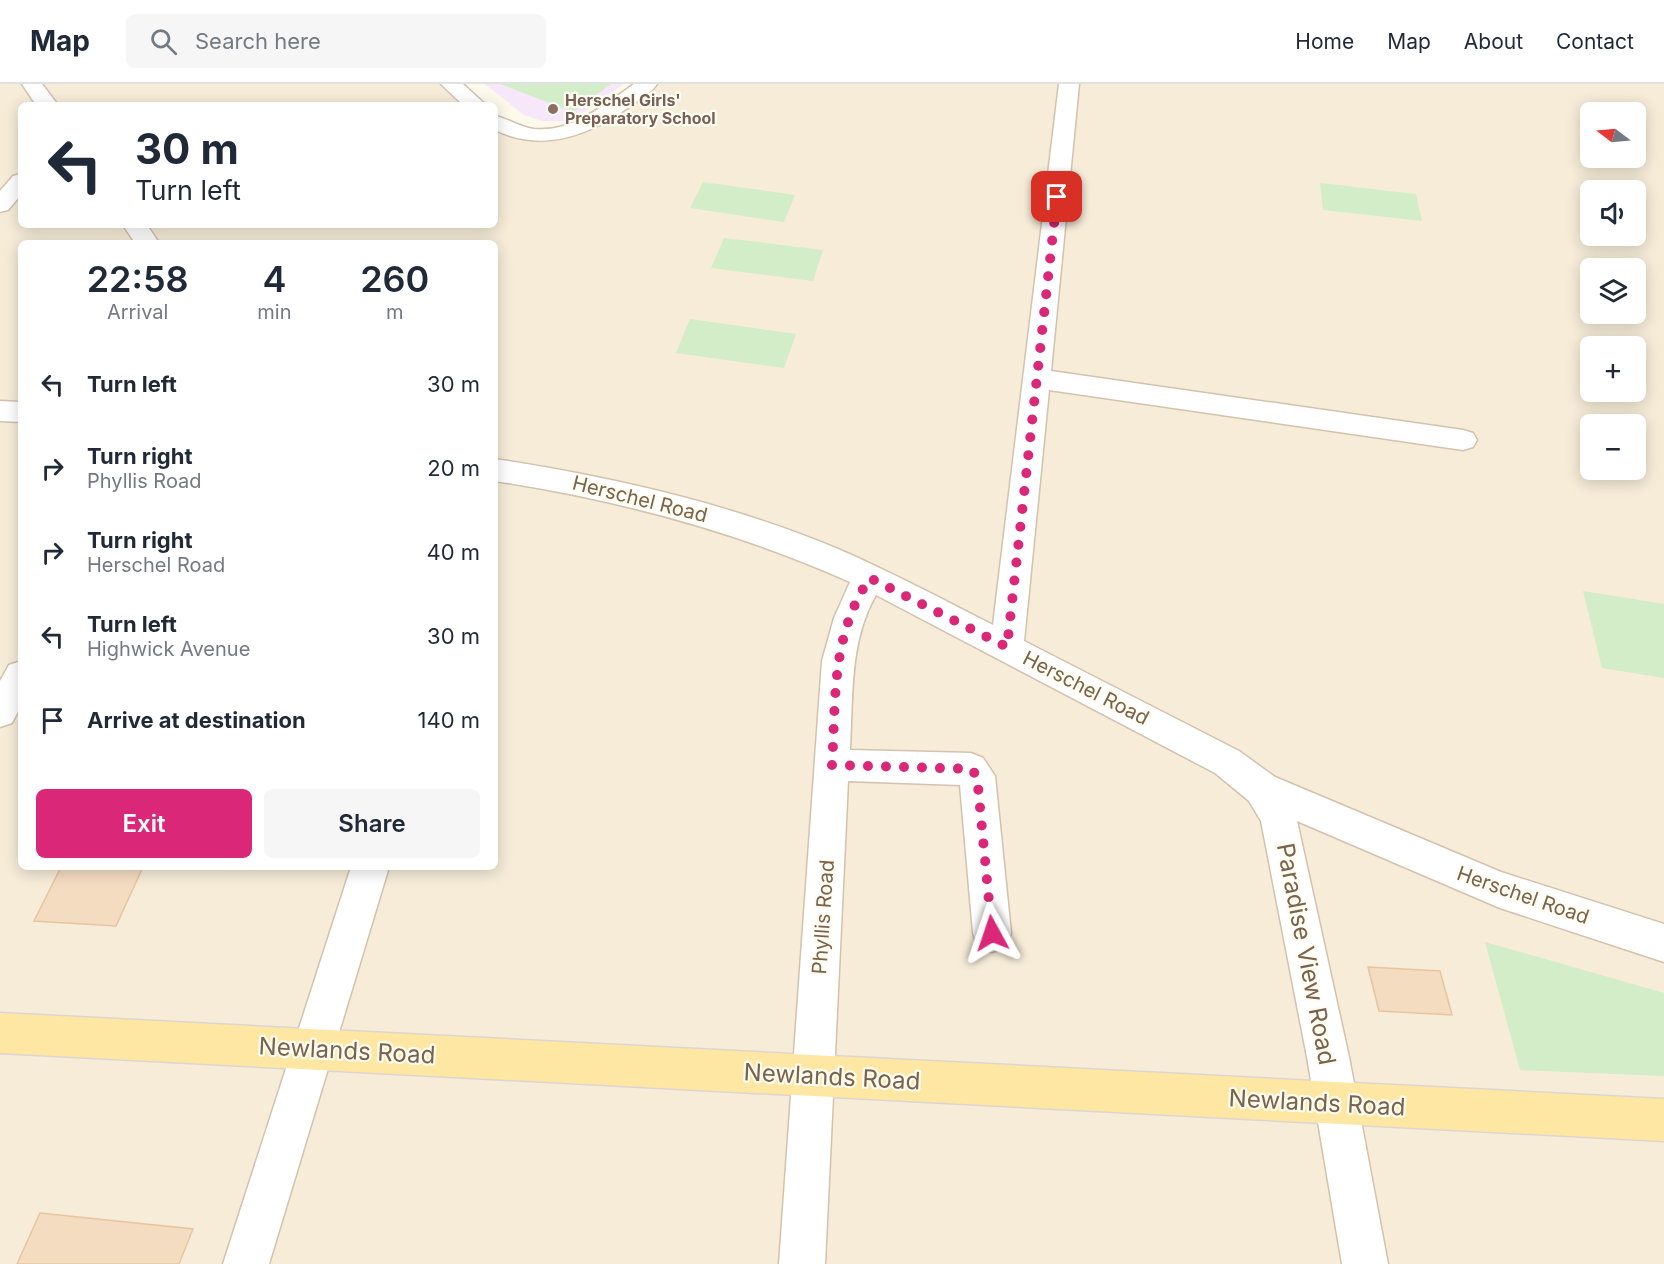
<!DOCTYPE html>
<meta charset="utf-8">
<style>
:root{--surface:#fff;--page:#f6f6f7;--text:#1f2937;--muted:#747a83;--line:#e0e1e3;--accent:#db2777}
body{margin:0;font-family:Inter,sans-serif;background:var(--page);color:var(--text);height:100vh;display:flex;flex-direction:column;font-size:22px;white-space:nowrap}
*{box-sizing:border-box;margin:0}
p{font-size:20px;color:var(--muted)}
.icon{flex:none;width:33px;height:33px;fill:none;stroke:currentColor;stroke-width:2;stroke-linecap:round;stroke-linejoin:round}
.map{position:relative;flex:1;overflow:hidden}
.panel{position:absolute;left:18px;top:156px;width:480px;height:630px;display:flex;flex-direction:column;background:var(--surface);border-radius:9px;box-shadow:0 3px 15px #0003}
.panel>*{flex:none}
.top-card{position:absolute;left:18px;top:18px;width:480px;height:126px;border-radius:9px;box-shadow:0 3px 15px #0003;background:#fff;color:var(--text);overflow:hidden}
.needle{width:39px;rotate:286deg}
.fabs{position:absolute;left:1580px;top:18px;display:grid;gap:12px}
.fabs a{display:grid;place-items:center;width:66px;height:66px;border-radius:9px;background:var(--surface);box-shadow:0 3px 15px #0003;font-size:30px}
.pin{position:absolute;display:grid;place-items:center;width:51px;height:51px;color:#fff;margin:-26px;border-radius:12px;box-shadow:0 3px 9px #0006}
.me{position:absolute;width:66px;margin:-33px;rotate:355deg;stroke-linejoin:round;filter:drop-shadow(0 0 4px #0008)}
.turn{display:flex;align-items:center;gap:21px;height:126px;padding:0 18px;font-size:27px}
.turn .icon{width:78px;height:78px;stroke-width:2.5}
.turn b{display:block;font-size:42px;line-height:51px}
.eta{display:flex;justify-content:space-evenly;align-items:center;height:102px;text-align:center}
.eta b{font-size:36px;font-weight:600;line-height:42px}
.action{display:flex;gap:12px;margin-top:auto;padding:12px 18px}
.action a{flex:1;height:69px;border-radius:9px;background:var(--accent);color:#fff;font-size:24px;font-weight:600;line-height:69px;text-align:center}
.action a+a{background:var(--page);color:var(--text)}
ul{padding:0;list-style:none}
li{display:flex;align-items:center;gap:18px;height:84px;padding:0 18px}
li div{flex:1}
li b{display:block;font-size:22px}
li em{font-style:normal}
header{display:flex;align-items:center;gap:36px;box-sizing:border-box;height:84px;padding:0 30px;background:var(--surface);border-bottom:2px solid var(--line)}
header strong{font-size:28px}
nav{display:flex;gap:33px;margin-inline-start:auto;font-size:21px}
.search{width:420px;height:54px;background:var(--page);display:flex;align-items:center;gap:15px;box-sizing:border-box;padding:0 21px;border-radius:9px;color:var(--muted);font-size:22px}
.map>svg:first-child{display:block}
.residential{fill:#f6ecd8;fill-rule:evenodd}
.education{fill:#f6e7fa}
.green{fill:#d2edc7}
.building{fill:#f4dcc1;stroke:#e8c5a0;stroke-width:1.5}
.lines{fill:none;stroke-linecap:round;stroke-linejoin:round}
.minor-casing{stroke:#d2c2ae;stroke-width:3}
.major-casing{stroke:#ddd6d0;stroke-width:3}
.minor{fill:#fff;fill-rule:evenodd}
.major{fill:#fee7a2;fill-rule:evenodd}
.route{stroke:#db2777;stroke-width:10;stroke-dasharray:0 18}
.education-dot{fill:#8d6e63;stroke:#fffcf2;stroke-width:2}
.labels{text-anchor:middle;stroke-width:4.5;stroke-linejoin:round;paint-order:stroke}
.far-education-label{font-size:16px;font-weight:bold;fill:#785e54;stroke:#fffcf2;text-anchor:start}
.street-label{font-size:20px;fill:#7b624b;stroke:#fffcf2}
.near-street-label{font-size:24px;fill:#7b624b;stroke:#fffcf2}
</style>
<header>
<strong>Map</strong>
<div class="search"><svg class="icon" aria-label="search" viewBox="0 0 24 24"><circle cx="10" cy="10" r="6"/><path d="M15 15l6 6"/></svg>Search here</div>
<nav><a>Home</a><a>Map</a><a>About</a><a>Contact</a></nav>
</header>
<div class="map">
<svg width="1664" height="1180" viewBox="0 0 1664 1180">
<rect width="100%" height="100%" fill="#fdf9eb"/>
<path class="residential" d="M0,0H451L475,21H21V141H495V38L507,45L564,49L647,0H1664V1180H0ZM1590,28H1635V74H1590ZM1590,106H1635V152H1590ZM21,159H495V783H21ZM1590,184H1635V230H1590ZM1590,262H1635V308H1590ZM1590,340H1635V386H1590Z"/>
<path class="education" d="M485,0H624L571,37H542L524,31Z"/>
<path class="green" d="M500,0H611L573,28Z
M703,98L795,111L784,138L690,124Z
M1320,99L1416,110L1422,137L1323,126Z
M724,154L823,166L813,197L711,184Z
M690,235L796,250L784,284L676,269Z
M1583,507L1664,520V594L1602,584Z
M1485,858L1664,909V992L1520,986Z"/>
<path class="building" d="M61,783H143L116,842L34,837Z
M1368,883L1440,887L1452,931L1379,927Z
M40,1129L193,1145L179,1180H17Z"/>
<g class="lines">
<g class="minor-casing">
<path id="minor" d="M22,0H42L58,21H36Z
M441,0H463L486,21H463Z
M634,0H657C651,10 638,16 629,23C588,52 542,69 495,46V32C509,35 520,43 534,45C571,49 606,20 634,0Z
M1059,0H1079L1051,287L1463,346L1473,349L1477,356L1473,363L1463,366L1049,306L1024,557L1239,667L1275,693L1501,788L1664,840V878L1500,824L1297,737L1349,973L1388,1180H1342L1307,973L1261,737L1249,717L1215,689L876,511C849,557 853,614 850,666L971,669L983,674L995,692L1011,849L1006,863L992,868L978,863L973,849L960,701L848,697L825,1180H779L822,577L834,534L850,498C736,447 619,416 495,397V375C612,393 728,419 838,465C891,488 942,515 993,541Z
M21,90V111L8,126L0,128V107L13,92Z
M123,141H147L159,159H135Z
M0,317L21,318V338L0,337Z
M21,577V622L12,639L0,643V597L9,581Z
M351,783H389L269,1180H223Z"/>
</g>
<g class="major-casing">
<path id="major" d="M0,929L1664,1015V1057L0,969Z"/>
</g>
<use href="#minor" class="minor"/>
<use href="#major" class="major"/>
</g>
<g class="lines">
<path class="route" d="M992,849L977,692L971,685L832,681C836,615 831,551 870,494L1007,563L1057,113"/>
</g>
<circle class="education-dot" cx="553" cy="25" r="6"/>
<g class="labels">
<g class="far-education-label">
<text x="565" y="22">Herschel Girls'<tspan x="565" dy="18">Preparatory School</tspan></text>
</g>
<g class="street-label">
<text transform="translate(640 415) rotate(14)" y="7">Herschel Road</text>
<text transform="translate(1086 604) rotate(27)" y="7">Herschel Road</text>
<text transform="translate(1523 811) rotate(19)" y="7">Herschel Road</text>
<text transform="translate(823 833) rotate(-86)" y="7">Phyllis Road</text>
</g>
<g class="near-street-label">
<text transform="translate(1306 870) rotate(79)" y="8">Paradise View Road</text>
<text transform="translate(347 967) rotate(3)" y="8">Newlands Road</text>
<text transform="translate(832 993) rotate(3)" y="8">Newlands Road</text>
<text transform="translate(1317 1019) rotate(3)" y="8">Newlands Road</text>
</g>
</g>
</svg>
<div class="fabs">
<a><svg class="needle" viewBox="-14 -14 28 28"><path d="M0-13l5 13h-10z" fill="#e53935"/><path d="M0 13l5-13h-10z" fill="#747a83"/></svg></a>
<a><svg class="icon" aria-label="sound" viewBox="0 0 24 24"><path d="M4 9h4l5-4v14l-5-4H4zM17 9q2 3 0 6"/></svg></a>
<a><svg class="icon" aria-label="layers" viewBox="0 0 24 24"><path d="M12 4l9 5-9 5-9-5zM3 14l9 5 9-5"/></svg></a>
<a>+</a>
<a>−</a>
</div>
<div class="pin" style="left:1057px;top:113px;background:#d93025"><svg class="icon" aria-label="arrive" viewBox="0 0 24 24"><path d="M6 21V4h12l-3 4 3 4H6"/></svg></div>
<svg class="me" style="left:992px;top:849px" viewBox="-20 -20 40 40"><path d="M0-17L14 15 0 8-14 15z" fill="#db2777" stroke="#fff" stroke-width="4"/></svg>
<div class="top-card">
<div class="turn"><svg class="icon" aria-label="left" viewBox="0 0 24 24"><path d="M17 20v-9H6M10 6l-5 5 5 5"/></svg><div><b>30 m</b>Turn left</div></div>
</div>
<section class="panel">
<div class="eta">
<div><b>22:58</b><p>Arrival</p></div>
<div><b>4</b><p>min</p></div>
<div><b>260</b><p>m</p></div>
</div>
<ul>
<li><svg class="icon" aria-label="left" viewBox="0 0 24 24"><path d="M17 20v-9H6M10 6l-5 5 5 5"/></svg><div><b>Turn left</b></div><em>30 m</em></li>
<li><svg class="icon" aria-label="right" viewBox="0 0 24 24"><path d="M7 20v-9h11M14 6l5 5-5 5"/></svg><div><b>Turn right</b><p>Phyllis Road</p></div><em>20 m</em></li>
<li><svg class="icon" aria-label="right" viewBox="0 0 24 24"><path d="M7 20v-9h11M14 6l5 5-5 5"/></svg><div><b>Turn right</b><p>Herschel Road</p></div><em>40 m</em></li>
<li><svg class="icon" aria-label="left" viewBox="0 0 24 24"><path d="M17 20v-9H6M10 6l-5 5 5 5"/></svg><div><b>Turn left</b><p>Highwick Avenue</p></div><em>30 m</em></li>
<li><svg class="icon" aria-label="arrive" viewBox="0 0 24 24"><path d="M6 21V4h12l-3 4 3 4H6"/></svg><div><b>Arrive at destination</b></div><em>140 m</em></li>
</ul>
<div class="action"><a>Exit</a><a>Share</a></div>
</section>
</div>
